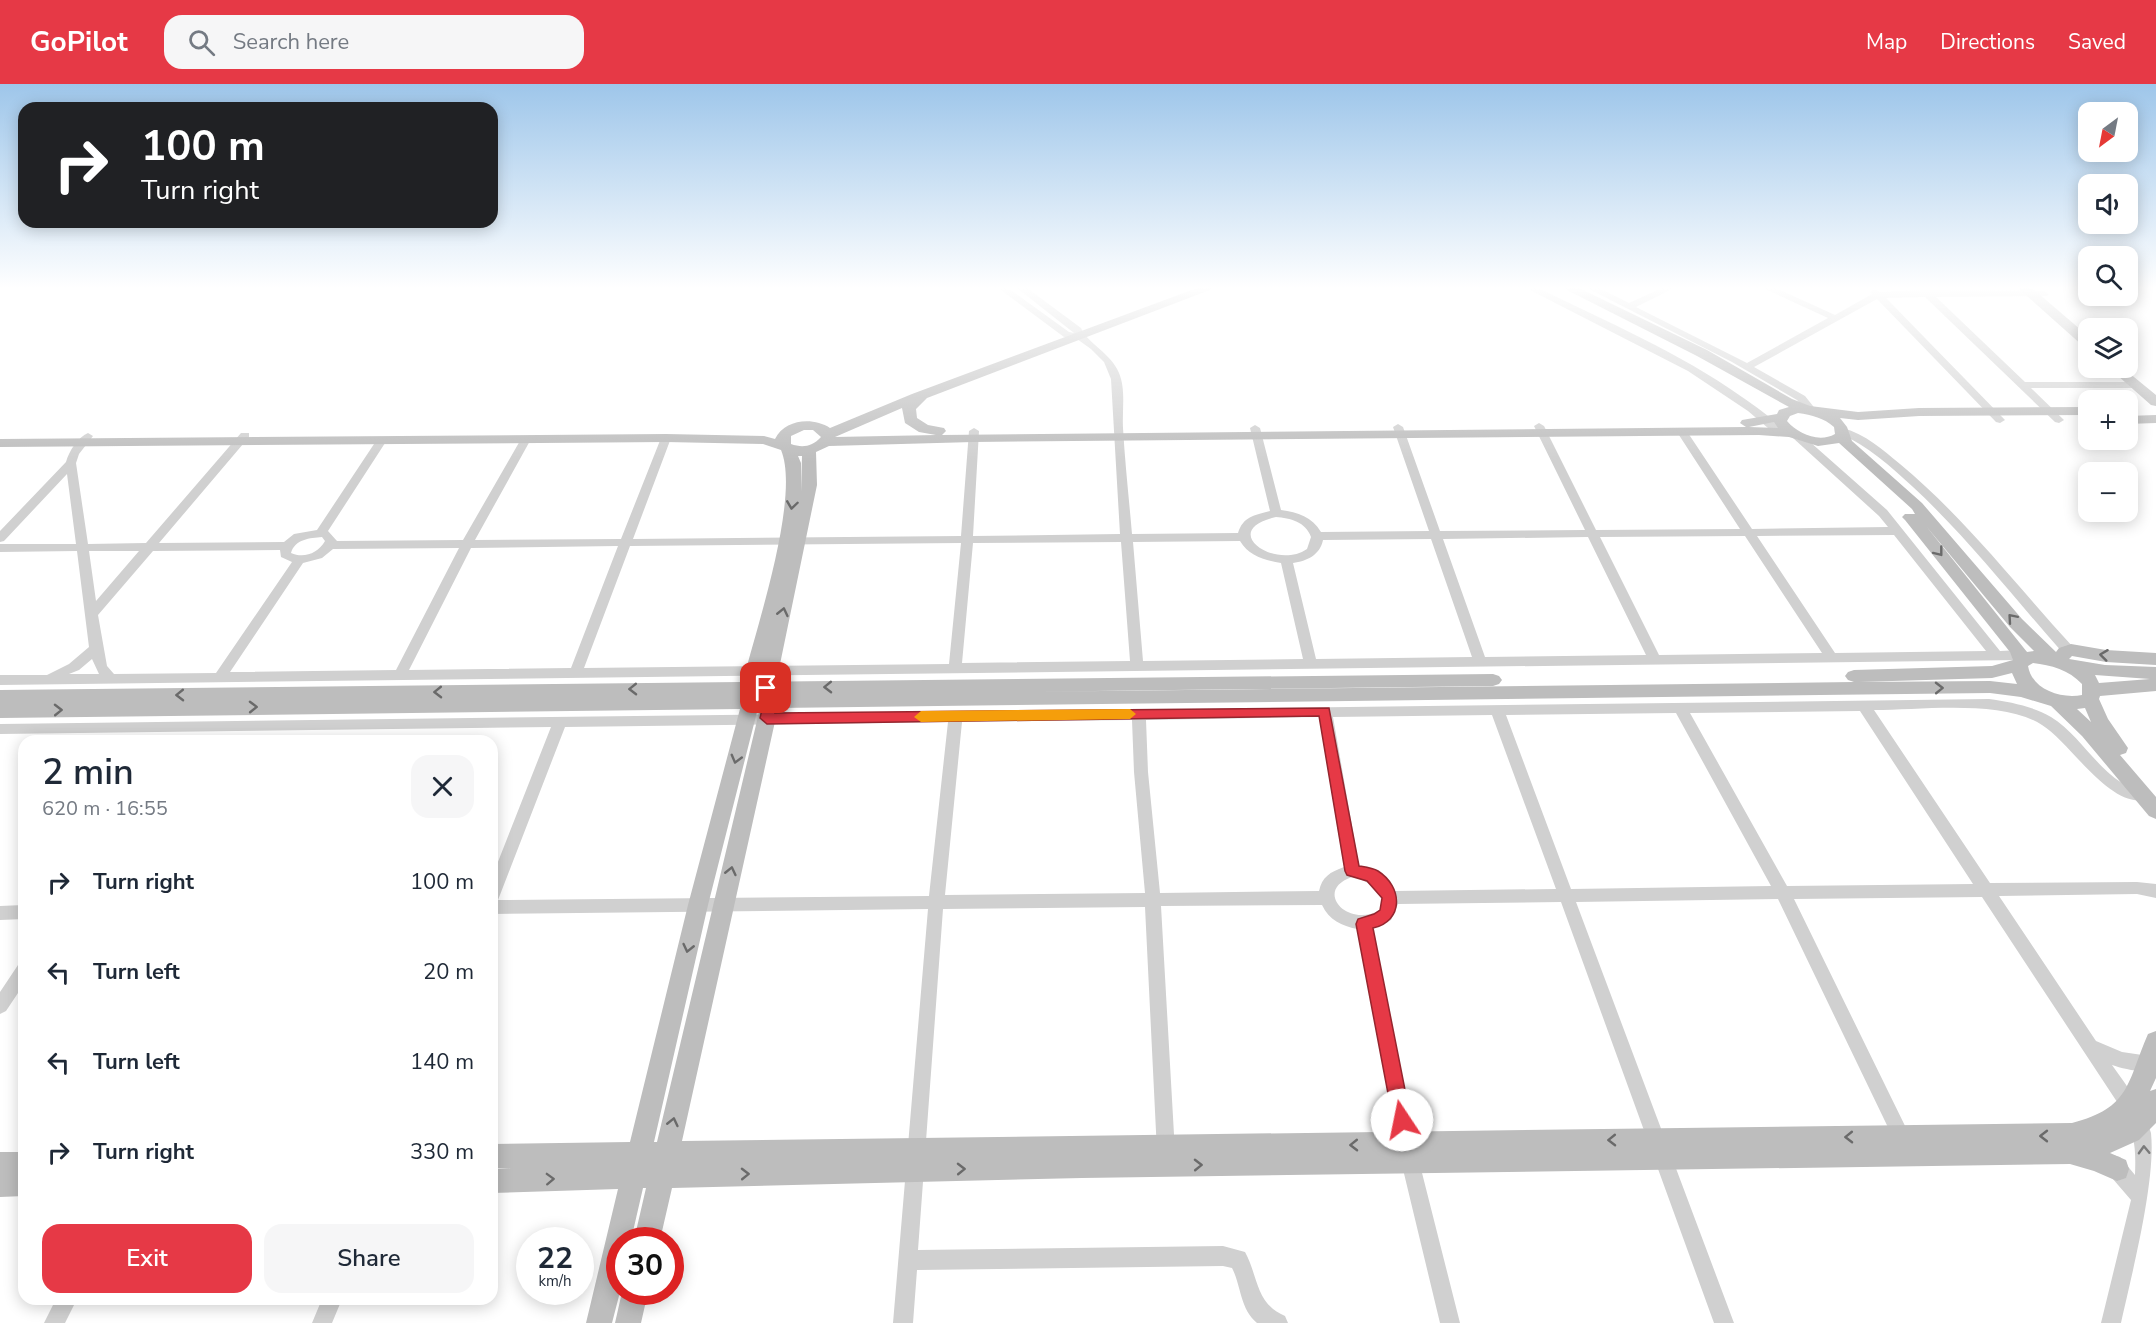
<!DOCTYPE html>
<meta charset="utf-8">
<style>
:root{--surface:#fff;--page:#f6f6f7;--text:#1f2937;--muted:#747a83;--accent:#e63946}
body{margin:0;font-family:"Nunito Sans",sans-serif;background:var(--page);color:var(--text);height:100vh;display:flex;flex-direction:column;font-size:22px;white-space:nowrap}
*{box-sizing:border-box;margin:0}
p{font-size:20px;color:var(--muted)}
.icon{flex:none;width:33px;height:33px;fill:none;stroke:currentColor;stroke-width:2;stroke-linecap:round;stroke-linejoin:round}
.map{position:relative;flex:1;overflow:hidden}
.details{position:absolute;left:18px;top:651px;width:480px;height:570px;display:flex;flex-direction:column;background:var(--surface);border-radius:18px;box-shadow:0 3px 15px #0003}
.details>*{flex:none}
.hud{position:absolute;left:18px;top:18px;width:480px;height:126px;border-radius:18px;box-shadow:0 3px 15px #0003;background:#202124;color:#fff;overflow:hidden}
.needle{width:39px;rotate:212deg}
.buttons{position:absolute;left:2078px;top:18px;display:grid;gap:12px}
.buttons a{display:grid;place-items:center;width:60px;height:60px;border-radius:12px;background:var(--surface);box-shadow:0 3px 15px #0003;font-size:30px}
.speed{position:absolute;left:516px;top:1143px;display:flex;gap:12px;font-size:30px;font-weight:700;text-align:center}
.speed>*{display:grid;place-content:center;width:78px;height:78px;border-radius:50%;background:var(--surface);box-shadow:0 3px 15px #0003;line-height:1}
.speed small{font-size:15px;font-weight:400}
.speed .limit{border:9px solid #d22;background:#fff;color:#111}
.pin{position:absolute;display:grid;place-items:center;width:51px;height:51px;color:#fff;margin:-26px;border-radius:12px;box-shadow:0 3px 9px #0006}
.me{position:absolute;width:66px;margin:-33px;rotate:349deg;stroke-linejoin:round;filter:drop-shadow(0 0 4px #0008)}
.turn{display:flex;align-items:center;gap:21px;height:126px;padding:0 24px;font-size:27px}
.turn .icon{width:78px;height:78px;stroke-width:2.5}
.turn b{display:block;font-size:42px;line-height:51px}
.round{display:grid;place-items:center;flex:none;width:63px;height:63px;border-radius:18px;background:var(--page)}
.summary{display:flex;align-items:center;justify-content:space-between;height:102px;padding:0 24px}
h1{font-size:36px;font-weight:600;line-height:45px}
.action{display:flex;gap:12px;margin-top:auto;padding:12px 24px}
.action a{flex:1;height:69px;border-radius:18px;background:var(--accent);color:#fff;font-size:24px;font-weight:600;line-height:69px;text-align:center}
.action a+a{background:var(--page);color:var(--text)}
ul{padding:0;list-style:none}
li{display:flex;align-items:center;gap:18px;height:90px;padding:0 24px}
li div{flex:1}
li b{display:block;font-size:22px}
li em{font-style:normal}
header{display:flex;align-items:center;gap:36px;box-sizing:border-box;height:84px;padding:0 30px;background:var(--accent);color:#fff}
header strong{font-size:28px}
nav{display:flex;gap:33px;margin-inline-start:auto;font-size:21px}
.search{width:420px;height:54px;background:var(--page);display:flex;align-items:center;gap:15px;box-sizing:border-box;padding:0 21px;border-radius:18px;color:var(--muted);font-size:22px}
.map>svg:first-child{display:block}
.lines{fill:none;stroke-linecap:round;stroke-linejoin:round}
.street{fill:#d0d0d0;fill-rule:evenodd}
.secondary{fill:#bdbdbd;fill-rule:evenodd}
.oneway{stroke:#6a6a6a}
.oneway2{stroke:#7a7a7a}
.route{fill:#e63946;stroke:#96252e;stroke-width:1.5}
.slow{fill:#f59e0b}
</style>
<header>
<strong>GoPilot</strong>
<div class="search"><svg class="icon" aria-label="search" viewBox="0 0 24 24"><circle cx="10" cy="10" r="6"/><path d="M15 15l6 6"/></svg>Search here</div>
<nav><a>Map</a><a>Directions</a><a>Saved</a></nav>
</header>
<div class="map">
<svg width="2156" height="1239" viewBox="0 0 2156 1239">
<rect width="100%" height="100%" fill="#fff"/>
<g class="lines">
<path class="street" d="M998,204H1008L1069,248L1074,249L1017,204H1027L1081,244C1088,260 1111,269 1119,289C1126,306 1122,326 1123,344C1125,379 1129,415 1132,450L1238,449C1243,433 1254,431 1270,427L1250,344L1255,341L1260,344L1281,426C1298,428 1312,433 1321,448L1429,447L1393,343L1398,340L1403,343L1440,447L1585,446L1534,342L1539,339L1544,342L1596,446L1740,445L1677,348L1682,345L1686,346L1752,445L1888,443L1879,432L1793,354L1792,352L1797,349L1801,350L1887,426L2000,567L2020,566L2035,570L2036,573L2030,578L2020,576L0,601V591H47L69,580L89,563L77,467L0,468V460H76L67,390L4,457L0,458V447L66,378C69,367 78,353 88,349L93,352L79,370L76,379L88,460L146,459L241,349H249V353L159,459L284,458L294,450L317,446L378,354L382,353L387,356L328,447L337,457L463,456L521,355L526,352L531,355L475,456L621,455L661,354L666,351L671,354L633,455L961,452L969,347L974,344L979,347L973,452L1120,450L1111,295L1104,278L1091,265L1077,255L1064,253ZM1276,433C1290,434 1306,438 1311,453L1307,465C1275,487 1217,446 1276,433ZM1894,451L1986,567L1835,569L1757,452ZM1745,452L1822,569L1659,571L1600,453ZM322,453L325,457C318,469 304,475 291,469C295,455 310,454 322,453ZM1588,453L1646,571L1485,573L1443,455ZM1431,455L1472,573L1316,575L1293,479C1307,477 1320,471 1323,456ZM1240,457C1249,472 1264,476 1281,479L1303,575L1143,577L1133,458ZM1121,458L1130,577L962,579L973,459ZM961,459L949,580L584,584L630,462ZM618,462L571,584L409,586L471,464ZM459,464L396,586L230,588L303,479L322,474L333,465ZM280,466L281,473L292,478L216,589L114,590L107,582L98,531L153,467ZM89,467H139L96,517ZM92,575L99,590H69L79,586Z
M1526,204H1538C1607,238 1679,268 1742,313C1756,323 1773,334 1784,348L1783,350H1775L1748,327L1688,287Z
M1587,204H1599L1629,219L1662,204H1674L1636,223L1747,279L1828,234L1763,204H1776L1835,231L1872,210L1870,208L1875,205L1880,208L1926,206L2044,207L2049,210L2047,212L1936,213L2025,298H2137L2142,301L2137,304H2031L2064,336L2059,339L2055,338L1925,213L1886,214L2005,336L2000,339L1996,338L1877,215L1754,283L1805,312L1817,327L1812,330L1808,329L1797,316L1732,278Z
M1843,344C1865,350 1883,366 1900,380C1965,434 2016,501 2073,563L2074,566L2073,569H2063C2014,514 1968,454 1913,403C1890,382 1868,362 1839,349V345Z
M1989,615C2010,618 2032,622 2051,633C2079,650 2098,687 2126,701C2132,705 2141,705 2148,707L2150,711L2148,715C2111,727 2071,659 2042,641C2002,615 1922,626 1874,626L1990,799L2137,798L2156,800V814L2137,810L1999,812L2096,957L2122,968L2156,973V985C2144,990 2124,985 2112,981C2127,1002 2144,1024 2151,1049C2156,1097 2132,1189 2121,1239H2101L2131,1116L2106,1087L2104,1080L2106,1073L2113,1071L2120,1073L2135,1091C2136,1065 2135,1051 2123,1027L1982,813L1794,815L1909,1050L1912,1056L1909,1062L1903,1065L1897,1062L1778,815L1576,818L1734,1239H1714L1561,818L1398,820L1391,836L1373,844L1419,1077L1460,1239H1440L1401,1077L1357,845C1342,842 1329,836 1322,821L1161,822L1175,1068L1172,1074L1166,1077L1160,1074L1157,1068L1145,823L943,825L918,1166L1223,1162L1245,1168C1259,1194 1255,1219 1285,1232L1288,1239H1257C1240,1225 1241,1201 1232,1184L1223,1182L917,1186L913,1239H893L928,825L492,830V793L551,643L0,650V640ZM1860,627L1973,800L1787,802L1690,629ZM1676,629L1771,802L1571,805L1506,631ZM1492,631L1556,805L1395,807C1387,793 1374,786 1359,782L1333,633ZM1319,633L1344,783C1330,788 1322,793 1319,807L1160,809L1148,688L1146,636ZM1132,636L1134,688L1145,809L945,811L962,638ZM948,638L929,812L498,816L565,643ZM1352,793C1366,796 1377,803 1383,816L1380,826C1347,845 1313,806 1352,793Z
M24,821V835L0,836V822Z
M24,879V900L6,927L0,930V908L18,881Z
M56,1215H77L65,1239H44Z
M322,1215H342L332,1239H312Z"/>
<path class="secondary" d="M1197,204H1215L927,314L916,325L917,334L928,341L944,344L946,347L942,351L1746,343L1740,339L1742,336L1777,330L1779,326L1789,323L1697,272L1563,204H1579L1707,266L1792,315L1810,322L1858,328L1919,324L2088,323V331L1919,332L1858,336L1840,334L1847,343L1852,357L1922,419L2022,535L2056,568L2059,564L2071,560L2106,566L2156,569V581L2106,578L2072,572L2069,575L2105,581L2156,583V607L2100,612L2099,615L2108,635L2128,664L2126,669L2120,671L2156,713V735L2149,732L2082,652L2051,622L2021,613L1990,609L778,624L682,1057L2072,1039C2131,1024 2127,998 2148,950L2156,947V994L2150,1007L2156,1005V1039L2139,1056L2110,1069L2126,1076L2129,1085L2126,1094L2117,1097L2094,1087L2070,1080L1082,1094L672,1104L660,1156H634L646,1104H643L631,1156H620V1208L612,1239H586L618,1105L492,1109V1085L511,1084H492V1060L630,1058L688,821L740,625L0,634V620L746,611L0,620V606L1493,590L1499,592L1502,596L1499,600L1493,602L777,611L1854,598L1848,596L1845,592L1848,588L1854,586L1992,582L2013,576L2010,568L1905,436L1902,433L1905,430H1915L1912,425L1839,359L1818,362L1789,353L1759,351L973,358L829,362L816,368L817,401L779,585L776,589L770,591L763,588L755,592L749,590L746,586C759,536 800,411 781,366L763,360L666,358L0,363V355L666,350L764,352L775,355C785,335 813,333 830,344L912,310ZM902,324L905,339L919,348L936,351L835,353ZM1798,329C1812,331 1824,334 1834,343L1835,350C1819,359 1798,350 1787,337L1790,332ZM1774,338L1778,344L1749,343ZM804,346H813L821,353C812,363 802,364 791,360V352ZM798,372H802L801,408V379ZM1926,442L2010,543L2034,567L2027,568ZM2033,579C2051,581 2069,586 2082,600V611C2061,615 2032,606 2028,582ZM2012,589L2017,600L1990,597L1859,598L1992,594ZM2095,591L2150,595L2099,599ZM758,624H760L657,1058H654L708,821ZM2085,624L2091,638L2077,625Z
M2018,204H2032L2088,252V263L2083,262Z
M2109,284H2123L2156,311V322L2151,321Z
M2156,331V339L2127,340V332Z
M0,1068H24V1112L0,1113Z
M622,1208H648L641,1239H615Z"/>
</g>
<defs><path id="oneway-chevron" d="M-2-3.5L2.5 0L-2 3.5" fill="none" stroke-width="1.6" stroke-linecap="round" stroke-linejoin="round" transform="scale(1.5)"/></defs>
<g class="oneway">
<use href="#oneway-chevron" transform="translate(792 421) rotate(98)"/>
<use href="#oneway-chevron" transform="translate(1939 468) rotate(52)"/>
<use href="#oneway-chevron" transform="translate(783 528) rotate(-77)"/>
<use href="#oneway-chevron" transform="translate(2012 534) rotate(-131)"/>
<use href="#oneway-chevron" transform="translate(2104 571) rotate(-173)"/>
<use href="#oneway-chevron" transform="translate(828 603) rotate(179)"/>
<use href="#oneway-chevron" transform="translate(1939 604) rotate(-1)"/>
<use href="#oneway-chevron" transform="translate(633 605) rotate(179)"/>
<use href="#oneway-chevron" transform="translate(438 608) rotate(179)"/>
<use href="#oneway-chevron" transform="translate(180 611) rotate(179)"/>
<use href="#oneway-chevron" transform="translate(253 623) rotate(-1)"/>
<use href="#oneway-chevron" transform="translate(58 626) rotate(-1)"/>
<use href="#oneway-chevron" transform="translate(736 675) rotate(105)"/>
<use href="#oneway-chevron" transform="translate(731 787) rotate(-77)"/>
<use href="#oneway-chevron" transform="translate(688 864) rotate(103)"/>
<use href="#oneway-chevron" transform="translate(673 1038) rotate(-77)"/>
<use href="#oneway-chevron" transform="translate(2044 1052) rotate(180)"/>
<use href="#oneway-chevron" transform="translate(1849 1053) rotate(179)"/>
<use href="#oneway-chevron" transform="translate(1612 1056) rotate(179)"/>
<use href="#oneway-chevron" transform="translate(1354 1061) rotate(179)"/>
<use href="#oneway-chevron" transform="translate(1198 1081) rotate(-1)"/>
<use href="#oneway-chevron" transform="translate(961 1085) rotate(-1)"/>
<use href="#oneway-chevron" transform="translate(745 1090) rotate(-1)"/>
<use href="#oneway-chevron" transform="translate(550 1095) rotate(-2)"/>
</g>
<use class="oneway2" href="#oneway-chevron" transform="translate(2144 1066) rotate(-92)"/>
<linearGradient id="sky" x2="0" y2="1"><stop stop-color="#9ec6ea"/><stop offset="0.54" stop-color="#fff"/><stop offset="1" stop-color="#fff" stop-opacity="0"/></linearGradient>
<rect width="2156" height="378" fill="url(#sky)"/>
<path class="route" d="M766,599L771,600L778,617L775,629L1329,624L1359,782C1365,783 1373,784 1378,787C1403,803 1404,837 1373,844L1411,1036L1409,1043L1402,1045L1396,1043L1393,1036L1356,840L1358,835L1374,830L1380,826L1382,814L1367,797L1347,791L1345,787L1319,632L767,640L760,634L764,617L759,604Z"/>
<path class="slow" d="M1130,625L1136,630L1130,635L921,638L914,633L921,627Z"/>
</svg>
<div class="buttons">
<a><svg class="needle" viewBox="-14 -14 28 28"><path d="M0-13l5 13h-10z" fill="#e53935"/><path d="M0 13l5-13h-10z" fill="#747a83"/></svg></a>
<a><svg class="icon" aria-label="sound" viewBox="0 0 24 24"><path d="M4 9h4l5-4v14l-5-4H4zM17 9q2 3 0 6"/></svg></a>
<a><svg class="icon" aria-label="search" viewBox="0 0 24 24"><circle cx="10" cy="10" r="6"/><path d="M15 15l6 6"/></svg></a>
<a><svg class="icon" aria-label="layers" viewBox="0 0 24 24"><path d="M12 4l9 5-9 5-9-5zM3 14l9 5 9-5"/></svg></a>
<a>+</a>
<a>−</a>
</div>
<div class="speed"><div>22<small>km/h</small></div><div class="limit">30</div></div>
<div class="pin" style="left:766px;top:604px;background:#d93025"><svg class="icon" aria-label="arrive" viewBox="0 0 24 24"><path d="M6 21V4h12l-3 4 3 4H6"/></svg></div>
<svg class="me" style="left:1402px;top:1036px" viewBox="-20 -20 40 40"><circle r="19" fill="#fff"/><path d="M0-13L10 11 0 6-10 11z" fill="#e63946"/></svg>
<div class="hud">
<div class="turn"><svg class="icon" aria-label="right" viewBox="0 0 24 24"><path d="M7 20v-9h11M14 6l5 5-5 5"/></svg><div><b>100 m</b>Turn right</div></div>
</div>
<section class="details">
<div class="summary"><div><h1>2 min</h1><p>620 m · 16:55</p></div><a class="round"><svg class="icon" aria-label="close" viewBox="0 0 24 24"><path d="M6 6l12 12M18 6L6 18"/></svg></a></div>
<ul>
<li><svg class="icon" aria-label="right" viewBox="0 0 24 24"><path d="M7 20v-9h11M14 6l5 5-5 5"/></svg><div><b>Turn right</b></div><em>100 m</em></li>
<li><svg class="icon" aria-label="left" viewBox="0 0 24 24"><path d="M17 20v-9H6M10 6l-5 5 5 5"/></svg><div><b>Turn left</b></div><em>20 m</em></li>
<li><svg class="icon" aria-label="left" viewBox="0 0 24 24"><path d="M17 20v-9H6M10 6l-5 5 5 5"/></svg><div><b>Turn left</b></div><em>140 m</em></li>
<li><svg class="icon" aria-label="right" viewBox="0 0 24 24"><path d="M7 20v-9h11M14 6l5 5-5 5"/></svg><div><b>Turn right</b></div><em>330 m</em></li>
</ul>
<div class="action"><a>Exit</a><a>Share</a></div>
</section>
</div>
